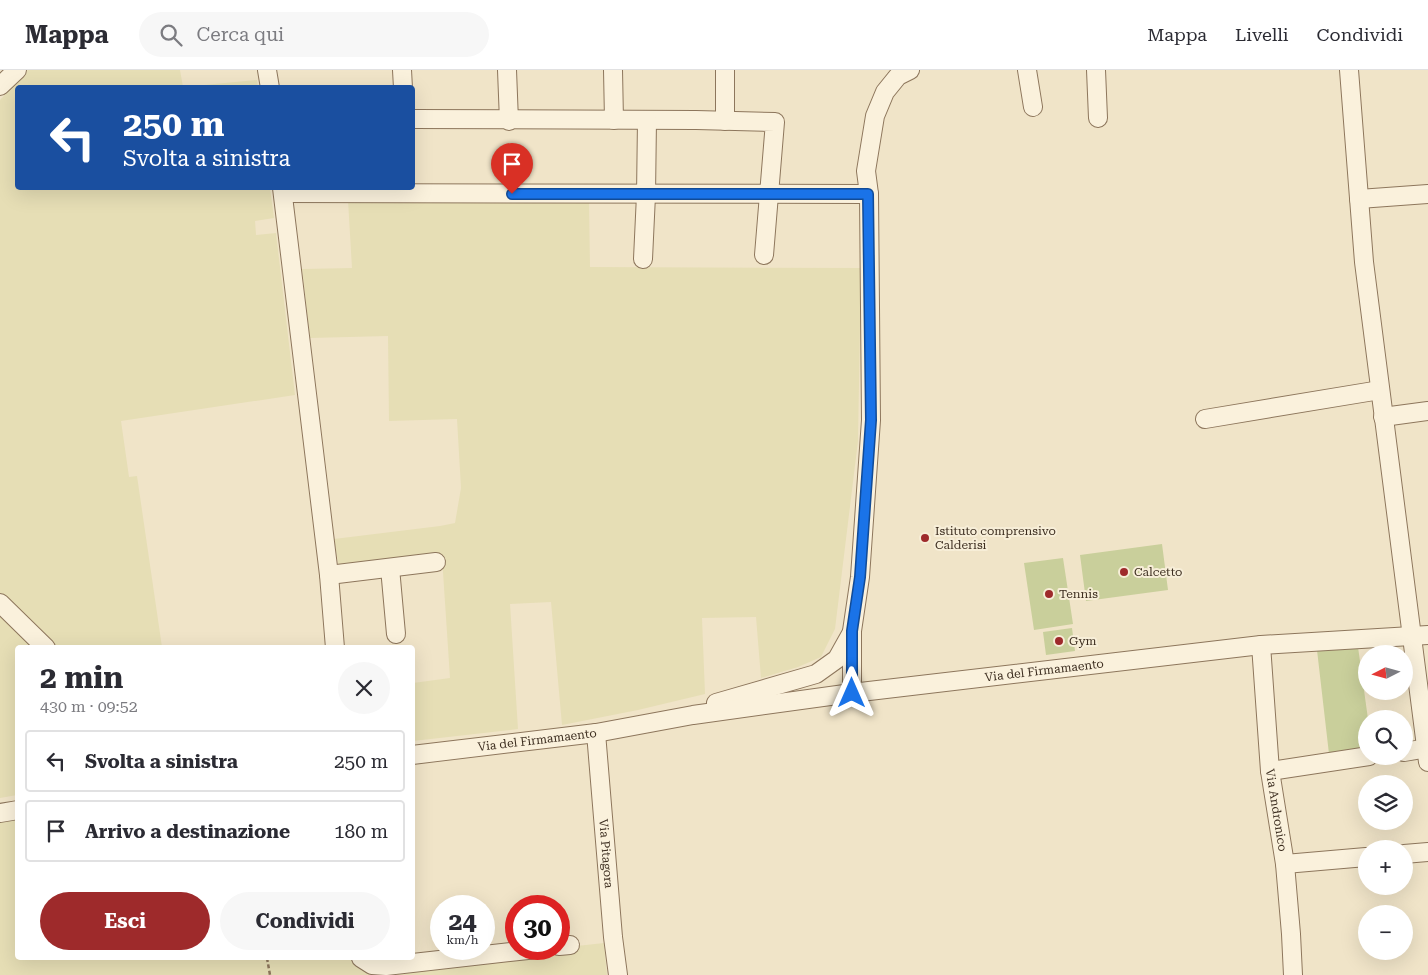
<!DOCTYPE html>
<html lang="it">
<meta charset="utf-8">
<style>
:root{--surface:#fff;--page:#f7f7f7;--text:#2b2b33;--muted:#7c7c81;--line:#e1e1e2;--accent:#9e2a2b}
body{margin:0;font-family:"Roboto Serif",serif;background:var(--page);color:var(--text);height:100vh;display:flex;flex-direction:column;font-size:19px;white-space:nowrap}
*{box-sizing:border-box;margin:0}
p{font-size:16px;color:var(--muted)}
.icon{flex:none;width:28px;height:28px;fill:none;stroke:currentColor;stroke-width:2;stroke-linecap:round;stroke-linejoin:round}
.map{position:relative;flex:1;overflow:hidden}
.side{position:absolute;left:15px;top:575px;width:400px;height:315px;display:flex;flex-direction:column;background:var(--surface);border-radius:5px;box-shadow:0 5px 20px #0002}
.side>*{flex:none}
.banner{position:absolute;left:15px;top:15px;width:400px;height:105px;border-radius:5px;box-shadow:0 5px 20px #0002;background:#1a4fa0;color:#fff;overflow:hidden}
.needle{width:32px;rotate:264deg}
.fabs{position:absolute;left:1358px;top:575px;display:grid;gap:10px}
.fabs a{display:grid;place-items:center;width:55px;height:55px;border-radius:50%;background:var(--surface);box-shadow:0 5px 20px #0002;font-size:25px}
.speed{position:absolute;left:430px;top:825px;display:flex;gap:10px;font-size:25px;font-weight:700;text-align:center}
.speed>*{display:grid;place-content:center;width:65px;height:65px;border-radius:50%;background:var(--surface);box-shadow:0 5px 20px #0002;line-height:1}
.speed small{font-size:12px;font-weight:400}
.speed .limit{border:8px solid #d22;background:#fff;color:#111}
.pin{position:absolute;display:grid;place-items:center;width:42px;height:42px;color:#fff;margin:-51px -21px;border-radius:50% 50% 50% 0;rotate:-45deg;box-shadow:0 0 5px #0007}
.pin .icon{rotate:45deg}
.me{position:absolute;width:55px;margin:-28px;rotate:0deg;stroke-linejoin:round;filter:drop-shadow(0 0 4px #0008)}
.turn{display:flex;align-items:center;gap:18px;height:105px;padding:0 25px;font-size:22px}
.turn .icon{width:65px;height:65px;stroke-width:2.5}
.turn b{display:block;font-size:35px;line-height:42px}
.round{display:grid;place-items:center;flex:none;width:52px;height:52px;border-radius:26px;background:var(--page)}
.headline{display:flex;align-items:center;justify-content:space-between;height:85px;padding:0 25px}
h1{font-size:30px;font-weight:700;line-height:38px}
.cta{display:flex;gap:10px;margin-top:auto;padding:10px 25px}
.cta a{flex:1;height:58px;border-radius:30px;background:var(--accent);color:#fff;font-size:20px;font-weight:700;line-height:58px;text-align:center}
.cta a+a{background:var(--page);color:var(--text)}
ul{padding:0;list-style:none}
li{display:flex;align-items:center;gap:15px;height:62px;margin:0 10px 8px;padding:0 15px;border:2px solid var(--line);border-radius:5px}
li div{flex:1}
li b{display:block;font-size:19px}
li em{font-style:normal}
header{display:flex;align-items:center;gap:30px;box-sizing:border-box;height:70px;padding:0 25px;background:var(--surface);border-bottom:1px solid var(--line)}
header strong{font-size:24px}
nav{display:flex;gap:28px;margin-inline-start:auto;font-size:18px}
.search{width:350px;height:45px;background:var(--page);display:flex;align-items:center;gap:12px;box-sizing:border-box;padding:0 18px;border-radius:28px;color:var(--muted);font-size:19px}
.map>svg:first-child{display:block}
.farmland{fill:#e6deb5}
.green{fill:#c9cf9b}
.lines{fill:none;stroke-linecap:round;stroke-linejoin:round}
.minor-casing{stroke:#8d765c;stroke-width:20}
.path{stroke:#8d765c;stroke-width:2.5;stroke-dasharray:4 2.5;stroke-linecap:butt}
.minor{stroke:#faf1dc;stroke-width:18}
.route-casing{stroke:#114b97;stroke-width:12}
.route{stroke:#1a73e8;stroke-width:9}
.poi-dot{fill:#9e2a2b;stroke:#f7eed8;stroke-width:2}
.labels{text-anchor:middle;stroke-width:4;stroke-linejoin:round;paint-order:stroke}
.poi-label{font-size:12px;fill:#3d2e20;stroke:#f7eed8;text-anchor:start}
.street-label{font-size:12px;fill:#3d2e20;stroke:#f7eed8}
</style>
<header>
<strong>Mappa</strong>
<div class="search"><svg class="icon" aria-label="search" viewBox="0 0 24 24"><circle cx="10" cy="10" r="6"/><path d="M15 15l6 6"/></svg>Cerca qui</div>
<nav><a>Mappa</a><a>Livelli</a><a>Condividi</a></nav>
</header>
<div class="map">
<svg width="1428" height="905" viewBox="0 0 1428 905">
<rect width="100%" height="100%" fill="#f0e4c8"/>
<path class="farmland" d="M28,0H180L183,17L257,10L258,17L18,18V118H270L274,148L255,151L256,165L276,163L295,325L121,351L129,407L137,406L162,577H57L0,523V30Z
M348,130L589,131L590,197L861,198L858,371L835,559L821,587L798,597L761,608L756,547L702,548L705,624L638,640L562,655L551,532L510,534L518,659L413,671V613L450,608L442,487L339,498L334,469L440,456L455,453L461,418L457,349L389,351L388,266L310,268L302,199L352,198Z
M0,542L37,577L18,578L17,725L0,728Z
M17,747L18,888H271L272,890L299,888H355L375,898L604,873L607,905H0V749Z"/>
<path class="green" d="M1162,474L1168,520L1086,531L1080,485Z
M1063,488L1073,554L1034,560L1024,493Z
M1072,558L1075,581L1046,585L1043,562Z
M1358,577L1368,649H1366V679L1329,684L1317,580Z"/>
<g class="lines">
<g class="minor-casing">
<g id="minor">
<path d="M267,0L270,18"/>
<path d="M402,0L403,18"/>
<path d="M507,0L509,51"/>
<path d="M613,0L614,50"/>
<path d="M1027,0L1033,37"/>
<path d="M1096,0L1098,48"/>
<path d="M1349,0L1364,192L1428,692"/>
<path d="M0,16L17,0"/>
<path d="M412,49L696,50L775,52L764,185"/>
<path d="M725,51V0"/>
<path d="M282,118L329,505L335,578"/>
<path d="M283,123L869,124"/>
<path d="M1359,129L1428,124"/>
<path d="M643,189L646,125L647,50"/>
<path d="M1383,347L1428,341"/>
<path d="M1205,349L1380,320"/>
<path d="M390,498L396,564"/>
<path d="M329,505L436,492"/>
<path d="M0,533L46,578"/>
<path id="s1" d="M1261,575L1270,701L1285,794L1291,864L1293,905"/>
<path d="M852,623V561L860,507L871,350L869,124L866,101L875,46L885,22L898,6L910,0"/>
<path d="M716,633L816,604L837,589L851,564"/>
<path id="s2" d="M596,663L613,867L618,905"/>
<path d="M1404,682L1428,678"/>
<path id="s3" d="M412,685L596,663L693,645L852,623L1261,575L1428,565"/>
<path d="M1270,701L1369,686"/>
<path d="M0,743L18,740"/>
<path d="M1404,784L1428,782"/>
<path d="M1285,794L1366,787"/>
<path d="M559,876L570,875"/>
<path d="M361,888L372,895L386,896L537,879"/>
</g>
</g>
<path class="path" d="M267,888L270,905"/>
<use href="#minor" class="minor"/>
</g>
<g class="lines">
<g class="route-casing">
<path id="route" d="M512,124H868L871,350L860,507L852,561V623"/>
</g>
<use href="#route" class="route"/>
</g>
<g class="poi-dot">
<circle cx="925" cy="468" r="5"/>
<circle cx="1124" cy="502" r="5"/>
<circle cx="1049" cy="524" r="5"/>
<circle cx="1059" cy="571" r="5"/>
</g>
<g class="labels">
<g class="poi-label">
<text x="935" y="465">Istituto comprensivo<tspan x="935" dy="14">Calderisi</tspan></text>
<text x="1134" y="506">Calcetto</text>
<text x="1059" y="528">Tennis</text>
<text x="1069" y="575">Gym</text>
</g>
<g class="street-label">
<text dy="4" stroke="none"><textPath href="#s3" startOffset="638">Via del Firmamaento</textPath></text>
<text dy="4" stroke="none"><textPath href="#s3" startOffset="126">Via del Firmamaento</textPath></text>
<text dy="4" stroke="none"><textPath href="#s1" startOffset="166">Via Andronico</textPath></text>
<text dy="4" stroke="none"><textPath href="#s2" startOffset="121">Via Pitagora</textPath></text>
</g>
</g>
</svg>
<div class="fabs">
<a><svg class="needle" viewBox="-14 -14 28 28"><path d="M0-13l5 13h-10z" fill="#e53935"/><path d="M0 13l5-13h-10z" fill="#7c7c81"/></svg></a>
<a><svg class="icon" aria-label="search" viewBox="0 0 24 24"><circle cx="10" cy="10" r="6"/><path d="M15 15l6 6"/></svg></a>
<a><svg class="icon" aria-label="layers" viewBox="0 0 24 24"><path d="M12 4l9 5-9 5-9-5zM3 14l9 5 9-5"/></svg></a>
<a>+</a>
<a>−</a>
</div>
<div class="speed"><div>24<small>km/h</small></div><div class="limit">30</div></div>
<div class="pin" style="left:512px;top:124px;background:#d93025"><svg class="icon" aria-label="arrive" viewBox="0 0 24 24"><path d="M6 21V4h12l-3 4 3 4H6"/></svg></div>
<svg class="me" style="left:852px;top:623px" viewBox="-20 -20 40 40"><path d="M0-17L14 15 0 8-14 15z" fill="#1a73e8" stroke="#fff" stroke-width="4"/></svg>
<div class="banner">
<div class="turn"><svg class="icon" aria-label="left" viewBox="0 0 24 24"><path d="M17 20v-9H6M10 6l-5 5 5 5"/></svg><div><b>250 m</b>Svolta a sinistra</div></div>
</div>
<section class="side">
<div class="headline"><div><h1>2 min</h1><p>430 m · 09:52</p></div><a class="round"><svg class="icon" aria-label="close" viewBox="0 0 24 24"><path d="M6 6l12 12M18 6L6 18"/></svg></a></div>
<ul>
<li><svg class="icon" aria-label="left" viewBox="0 0 24 24"><path d="M17 20v-9H6M10 6l-5 5 5 5"/></svg><div><b>Svolta a sinistra</b></div><em>250 m</em></li>
<li><svg class="icon" aria-label="arrive" viewBox="0 0 24 24"><path d="M6 21V4h12l-3 4 3 4H6"/></svg><div><b>Arrivo a destinazione</b></div><em>180 m</em></li>
</ul>
<div class="cta"><a>Esci</a><a>Condividi</a></div>
</section>
</div>
